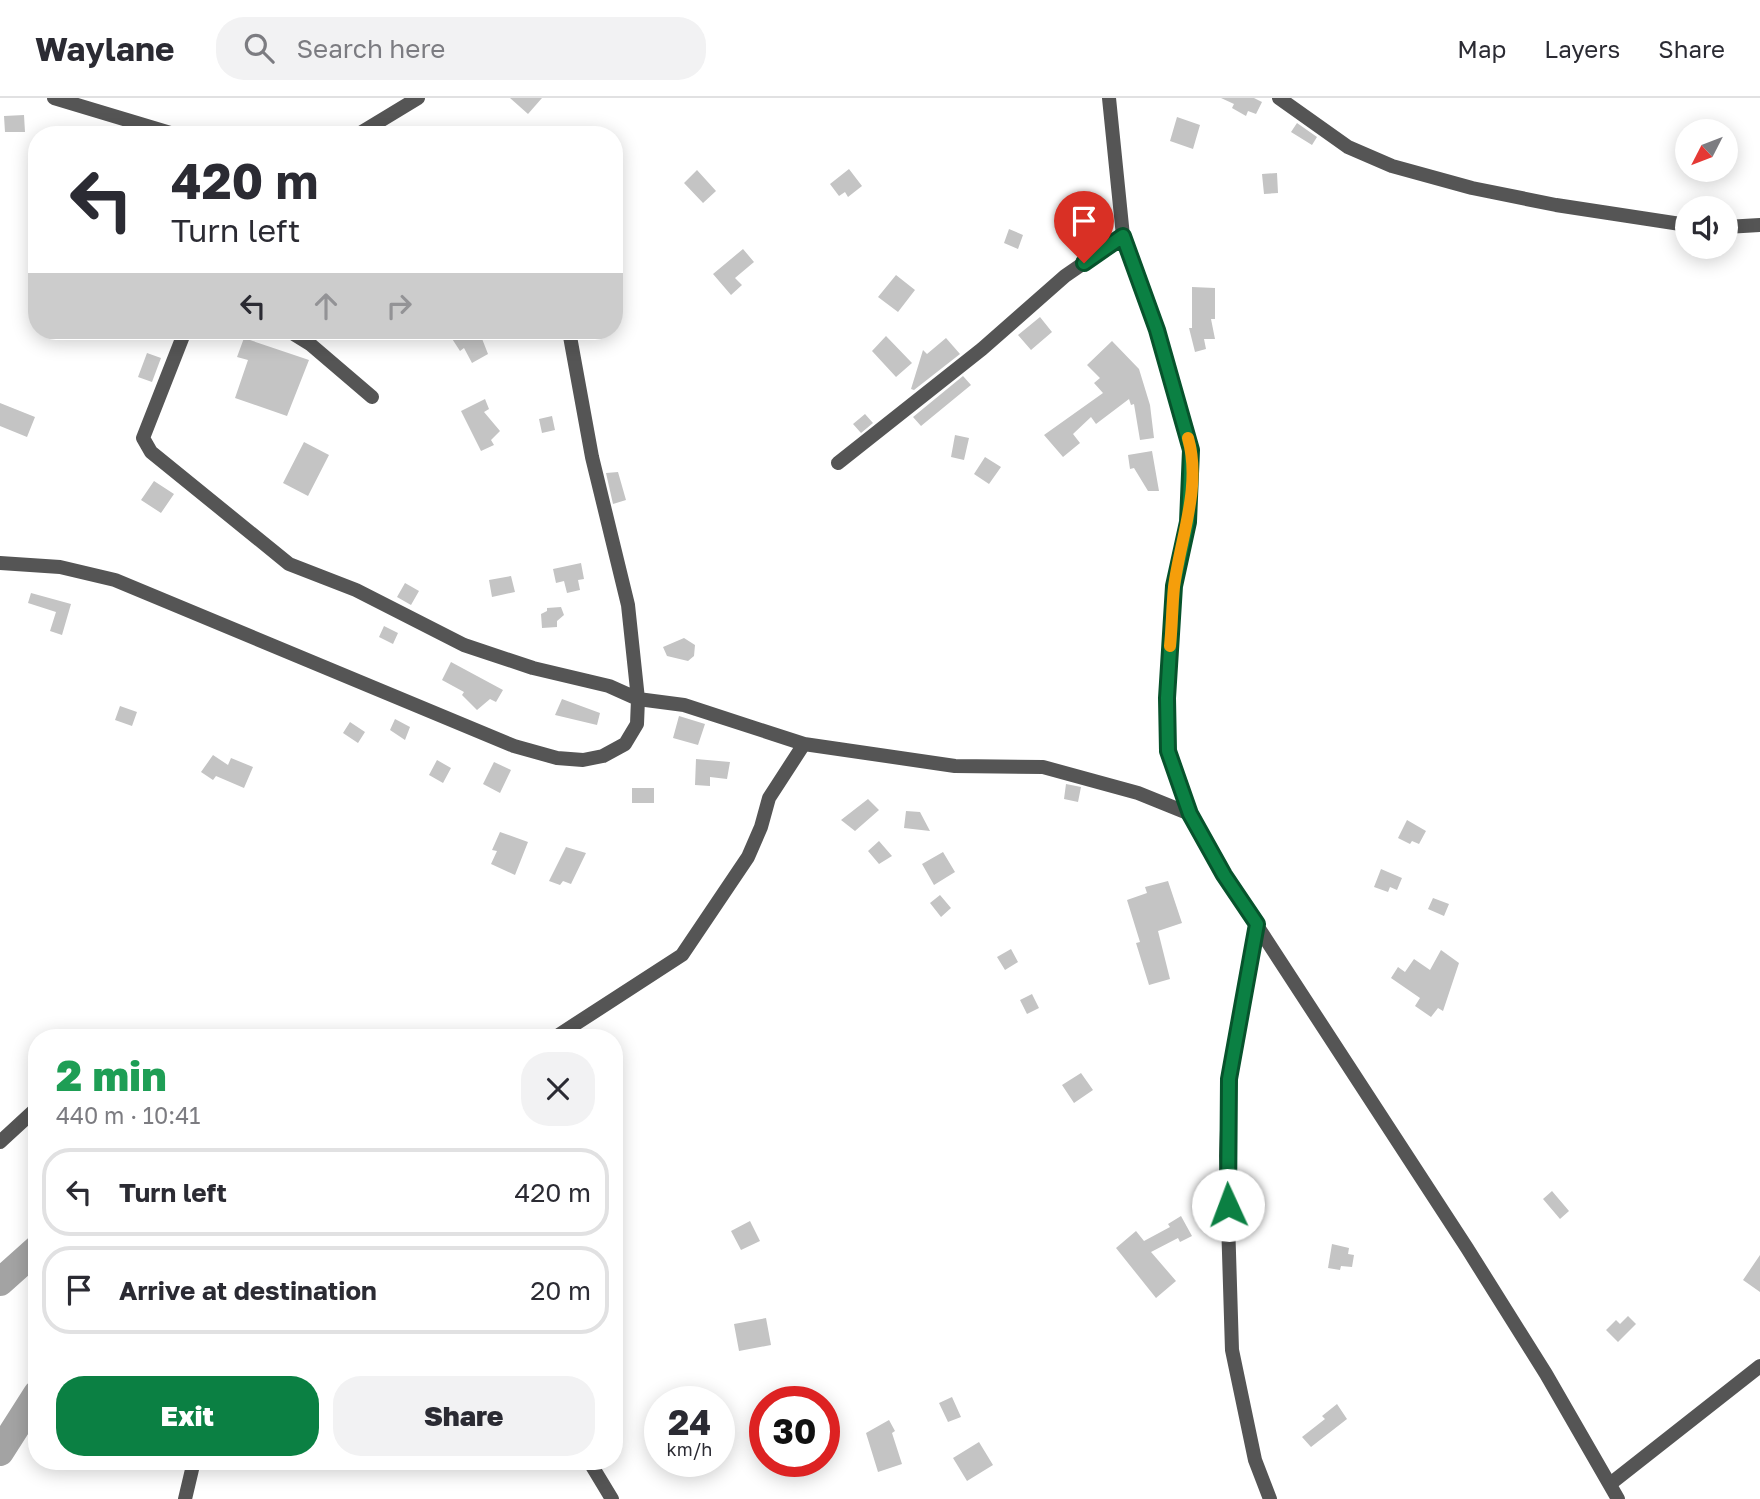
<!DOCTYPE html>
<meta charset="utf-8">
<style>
:root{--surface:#fff;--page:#f2f2f3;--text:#2b2b33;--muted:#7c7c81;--line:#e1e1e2;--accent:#0b8043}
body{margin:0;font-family:"Golos Text",sans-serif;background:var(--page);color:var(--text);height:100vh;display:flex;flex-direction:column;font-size:26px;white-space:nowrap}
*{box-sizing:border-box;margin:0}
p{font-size:23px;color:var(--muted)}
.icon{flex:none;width:38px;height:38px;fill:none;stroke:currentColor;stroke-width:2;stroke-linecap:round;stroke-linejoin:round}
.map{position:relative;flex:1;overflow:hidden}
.drawer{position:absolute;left:28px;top:931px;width:595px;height:441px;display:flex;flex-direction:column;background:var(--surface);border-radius:28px;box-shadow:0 4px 18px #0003}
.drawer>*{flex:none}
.hud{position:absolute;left:28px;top:28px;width:595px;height:214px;border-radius:28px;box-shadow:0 4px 18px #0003;background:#fff;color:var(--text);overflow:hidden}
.needle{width:46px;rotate:228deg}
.buttons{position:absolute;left:1675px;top:21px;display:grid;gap:14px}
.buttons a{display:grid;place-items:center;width:63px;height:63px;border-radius:50%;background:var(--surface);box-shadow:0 4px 18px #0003;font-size:35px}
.speed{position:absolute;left:644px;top:1288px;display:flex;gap:14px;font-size:35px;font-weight:700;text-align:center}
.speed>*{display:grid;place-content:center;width:91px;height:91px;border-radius:50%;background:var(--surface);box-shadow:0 4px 18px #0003;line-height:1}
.speed small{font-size:18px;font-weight:400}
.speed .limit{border:10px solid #d22;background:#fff;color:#111}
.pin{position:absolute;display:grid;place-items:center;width:60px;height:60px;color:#fff;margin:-72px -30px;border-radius:50% 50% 50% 0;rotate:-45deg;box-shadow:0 0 7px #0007}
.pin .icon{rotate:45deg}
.me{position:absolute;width:77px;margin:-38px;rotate:358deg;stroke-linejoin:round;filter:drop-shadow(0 0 5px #0008)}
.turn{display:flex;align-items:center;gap:24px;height:147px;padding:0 28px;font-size:32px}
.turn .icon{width:91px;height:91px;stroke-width:2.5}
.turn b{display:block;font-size:49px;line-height:60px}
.lanes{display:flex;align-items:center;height:66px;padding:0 28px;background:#0003;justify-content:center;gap:35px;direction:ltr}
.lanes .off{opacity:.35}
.round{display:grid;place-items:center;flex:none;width:74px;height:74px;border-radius:28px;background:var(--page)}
.headline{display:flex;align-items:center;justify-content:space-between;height:119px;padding:0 28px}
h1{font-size:42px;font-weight:800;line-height:52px;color:#1e9e55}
.button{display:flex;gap:14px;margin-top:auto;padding:14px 28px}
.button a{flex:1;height:80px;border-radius:28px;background:var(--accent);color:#fff;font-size:28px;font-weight:800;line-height:80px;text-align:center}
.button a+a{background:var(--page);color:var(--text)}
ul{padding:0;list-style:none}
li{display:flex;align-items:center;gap:21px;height:88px;margin:0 14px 10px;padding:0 14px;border:4px solid var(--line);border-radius:28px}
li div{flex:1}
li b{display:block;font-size:26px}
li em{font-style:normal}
header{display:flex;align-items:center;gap:42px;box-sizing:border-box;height:98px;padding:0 35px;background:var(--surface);border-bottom:2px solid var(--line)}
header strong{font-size:33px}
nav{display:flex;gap:38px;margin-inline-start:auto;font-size:24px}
.search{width:490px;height:63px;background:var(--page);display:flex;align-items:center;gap:18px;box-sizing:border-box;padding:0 24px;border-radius:28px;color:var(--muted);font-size:26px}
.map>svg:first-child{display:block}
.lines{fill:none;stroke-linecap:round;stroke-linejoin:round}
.river{stroke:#a3a3a3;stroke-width:28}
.building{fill:#c4c4c4}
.minor{stroke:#555;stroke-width:14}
.tertiary{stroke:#555;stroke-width:14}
.route-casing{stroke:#07532c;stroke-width:18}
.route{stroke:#0b8043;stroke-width:12}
.slow{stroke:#f59e0b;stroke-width:12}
</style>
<header>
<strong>Waylane</strong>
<div class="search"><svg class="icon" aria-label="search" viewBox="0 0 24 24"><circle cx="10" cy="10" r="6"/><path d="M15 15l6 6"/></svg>Search here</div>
<nav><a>Map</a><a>Layers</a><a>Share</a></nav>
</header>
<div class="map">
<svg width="1760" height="1401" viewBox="0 0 1760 1401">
<rect width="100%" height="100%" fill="#fff"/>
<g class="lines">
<path class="river" d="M0,1184L37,1151
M0,1354L37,1296"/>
</g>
<path class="building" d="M510,0H542L528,16Z
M1221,0H1254L1262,4L1256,16L1248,13L1246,18L1232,10L1234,6Z
M24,17L25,34H5L4,18Z
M1177,19L1200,27L1193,51L1170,43Z
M1297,25L1317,39L1312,47L1291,34Z
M849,71L862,88L848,99L845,94L839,98L830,86Z
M697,72L716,93L703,105L684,85Z
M1277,75L1278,95L1264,96L1262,76Z
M1009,131L1023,137L1018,151L1004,145Z
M743,151L754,164L735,180L742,187L731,197L713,176Z
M896,177L915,192L898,214L878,199Z
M1192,189L1215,190V221H1211L1215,241H1204L1206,251L1195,254L1189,230H1192Z
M1040,219L1052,234L1031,252L1018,237Z
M447,233H479L488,256L472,265L464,250L460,253Z
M886,238L912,265L896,279L872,253Z
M244,240L309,262L287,318L235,300L248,262L237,259Z
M946,240L960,256L914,292L911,291L923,252L927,256Z
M1112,243L1139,271L1150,307L1154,340L1140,342L1134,306L1131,307L1129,301L1096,326L1091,319L1073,336L1080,345L1063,359L1044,337L1103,295L1094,285L1100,280L1087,267Z
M147,255L161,260L152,284L138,279Z
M963,278L971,287L921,328L913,319Z
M485,301L489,311L484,314L500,333L491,342L494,347L481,353L461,313Z
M0,305L35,319L27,339L0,328Z
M865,316L873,325L861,335L853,326Z
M552,318L555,332L542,335L539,321Z
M955,337L969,340L964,362L951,359Z
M304,344L329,357L308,398L283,385Z
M1152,353L1159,393H1148L1134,370L1130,371L1128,357Z
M985,359L1001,369L989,386L974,376Z
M618,374L626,402L613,406L606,375Z
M154,383L174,396L161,415L141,402Z
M581,465L584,481L578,482L580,492L567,495L564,483L556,485L553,471Z
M511,478L515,494L492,499L489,482Z
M405,485L419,493L411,507L397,499Z
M31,495L71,506L62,537L50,533L56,514L28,505Z
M561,509L564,517L557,523V529L542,530L541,516L547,513V510Z
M384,528L398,535L393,546L379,539Z
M684,540L695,547L694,558L688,563L667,558L663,549Z
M451,564L503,592L496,604L490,601L477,612L462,597L464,594L442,582Z
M562,601L600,615L597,627L555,617Z
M120,608L137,614L132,628L115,622Z
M679,618L705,626L698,647L673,640Z
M395,621L410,629L405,642L390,632Z
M350,624L365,634L358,645L343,635Z
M213,657L228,667L231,660L253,669L244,690L216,678L213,682L201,674Z
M696,661L730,664L727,681L710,679V688L695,687Z
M437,662L451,670L443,685L429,677Z
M494,664L511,672L500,695L483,686Z
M1066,686L1081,689L1078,704L1064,701Z
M632,690H654V705H632Z
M868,701L879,712L855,733L841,722Z
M906,713L920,714L930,733L904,730Z
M1407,722L1426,733L1419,746L1412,743L1410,746L1398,740Z
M500,734L528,744L515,777L491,766L497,753L492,752Z
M879,743L892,758L879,766L868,753Z
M566,749L586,755L571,786L563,783L560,787L549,783Z
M943,754L955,774L934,787L922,766Z
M1381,771L1402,780L1397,792L1390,789L1388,794L1374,789Z
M1168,783L1182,825L1158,833L1170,881L1149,887L1136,845L1140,844L1127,802L1147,795L1145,789Z
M940,797L951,810L941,819L930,805Z
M1433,800L1449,806L1444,818L1428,811Z
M1011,851L1018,864L1005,872L997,859Z
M1441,852L1459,865L1443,913L1438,910L1431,919L1415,908L1420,900L1391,880L1398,869L1405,874L1414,861L1430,872Z
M1032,896L1039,910L1027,916L1020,902Z
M1081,975L1093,992L1074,1005L1062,987Z
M1552,1093L1569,1113L1560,1121L1543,1101Z
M1181,1118L1192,1138L1180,1144L1178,1140L1151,1154L1176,1183L1156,1200L1116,1150L1136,1133L1144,1143L1170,1129L1168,1126Z
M750,1123L760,1143L741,1152L731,1133Z
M1332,1146L1349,1150L1348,1156L1354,1157L1352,1169L1341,1168L1340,1172L1328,1170Z
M1760,1157V1194L1743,1182Z
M1628,1218L1636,1226L1618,1244L1606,1232L1616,1222L1620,1226Z
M766,1220L771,1247L739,1253L734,1226Z
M952,1299L961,1319L948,1324L939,1305Z
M1337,1306L1347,1321L1311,1349L1302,1339L1325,1321L1322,1318Z
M889,1322L895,1333L892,1335L902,1366L878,1374L866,1335Z
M979,1344L993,1367L967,1383L953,1360Z"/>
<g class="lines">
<path class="minor" d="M54,0L177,37
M1279,0L1348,49L1392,68L1472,90L1556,107L1687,127
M357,37L418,0
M1726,129L1760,127
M185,233L143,340L151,354L289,466L356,492L464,547L533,570L609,588L638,601L684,607L804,646L955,668L1043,669L1138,695L1190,716
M289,233L310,246L372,299
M838,365L982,251L1065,178L1123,138
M0,465L60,469L115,482L514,648L557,660L583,662L603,658L625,646L637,626L638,601L628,507L592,359L569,233
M1257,826L1229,981L1226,1058L1232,1252L1255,1362L1270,1401
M554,940L682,857L748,759L761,729L769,700L804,646
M0,1044L37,1010
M589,1363L612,1401
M1610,1386L1760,1268
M185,1401L194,1363"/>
<path class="tertiary" d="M1109,0L1123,138L1157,232L1191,352L1188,424L1175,488L1167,600L1168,653L1190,716L1224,777L1467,1150L1546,1276L1618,1401"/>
</g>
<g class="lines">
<g class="route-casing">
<path id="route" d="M1084,165L1123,138L1157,232L1191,352L1188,424L1174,488L1167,600L1168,653L1190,716L1224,777L1257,826L1229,981L1228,1107"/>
</g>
<use href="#route" class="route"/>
<path class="slow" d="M1170,548C1172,529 1172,509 1174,489C1180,441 1202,389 1188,340"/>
</g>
</svg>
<div class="buttons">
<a><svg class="needle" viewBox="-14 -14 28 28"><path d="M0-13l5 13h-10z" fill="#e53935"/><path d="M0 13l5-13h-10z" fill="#7c7c81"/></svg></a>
<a><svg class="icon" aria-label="sound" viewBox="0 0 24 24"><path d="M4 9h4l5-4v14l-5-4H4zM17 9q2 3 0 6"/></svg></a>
</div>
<div class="speed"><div>24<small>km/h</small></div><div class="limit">30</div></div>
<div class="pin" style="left:1084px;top:165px;background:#d93025"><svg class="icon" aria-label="arrive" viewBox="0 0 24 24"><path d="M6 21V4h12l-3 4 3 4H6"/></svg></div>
<svg class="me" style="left:1228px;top:1107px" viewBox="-20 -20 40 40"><circle r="19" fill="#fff"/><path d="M0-13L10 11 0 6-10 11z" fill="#0b8043"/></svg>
<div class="hud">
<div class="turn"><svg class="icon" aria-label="left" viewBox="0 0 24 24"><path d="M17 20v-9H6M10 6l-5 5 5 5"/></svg><div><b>420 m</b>Turn left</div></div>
<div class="lanes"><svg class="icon" aria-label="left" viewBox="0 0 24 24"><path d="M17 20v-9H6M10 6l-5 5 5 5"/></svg><svg class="icon off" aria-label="ahead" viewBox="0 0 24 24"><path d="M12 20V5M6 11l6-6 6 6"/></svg><svg class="icon off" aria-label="right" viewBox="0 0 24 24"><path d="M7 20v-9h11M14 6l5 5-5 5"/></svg></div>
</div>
<section class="drawer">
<div class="headline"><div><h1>2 min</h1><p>440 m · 10:41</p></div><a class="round"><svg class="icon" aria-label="close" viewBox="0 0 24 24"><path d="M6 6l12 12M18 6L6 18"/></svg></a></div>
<ul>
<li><svg class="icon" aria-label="left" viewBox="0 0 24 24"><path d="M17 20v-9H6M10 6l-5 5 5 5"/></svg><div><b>Turn left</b></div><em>420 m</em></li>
<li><svg class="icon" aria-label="arrive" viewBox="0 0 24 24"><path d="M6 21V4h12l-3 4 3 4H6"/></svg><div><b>Arrive at destination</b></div><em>20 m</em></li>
</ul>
<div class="button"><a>Exit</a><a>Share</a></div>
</section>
</div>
